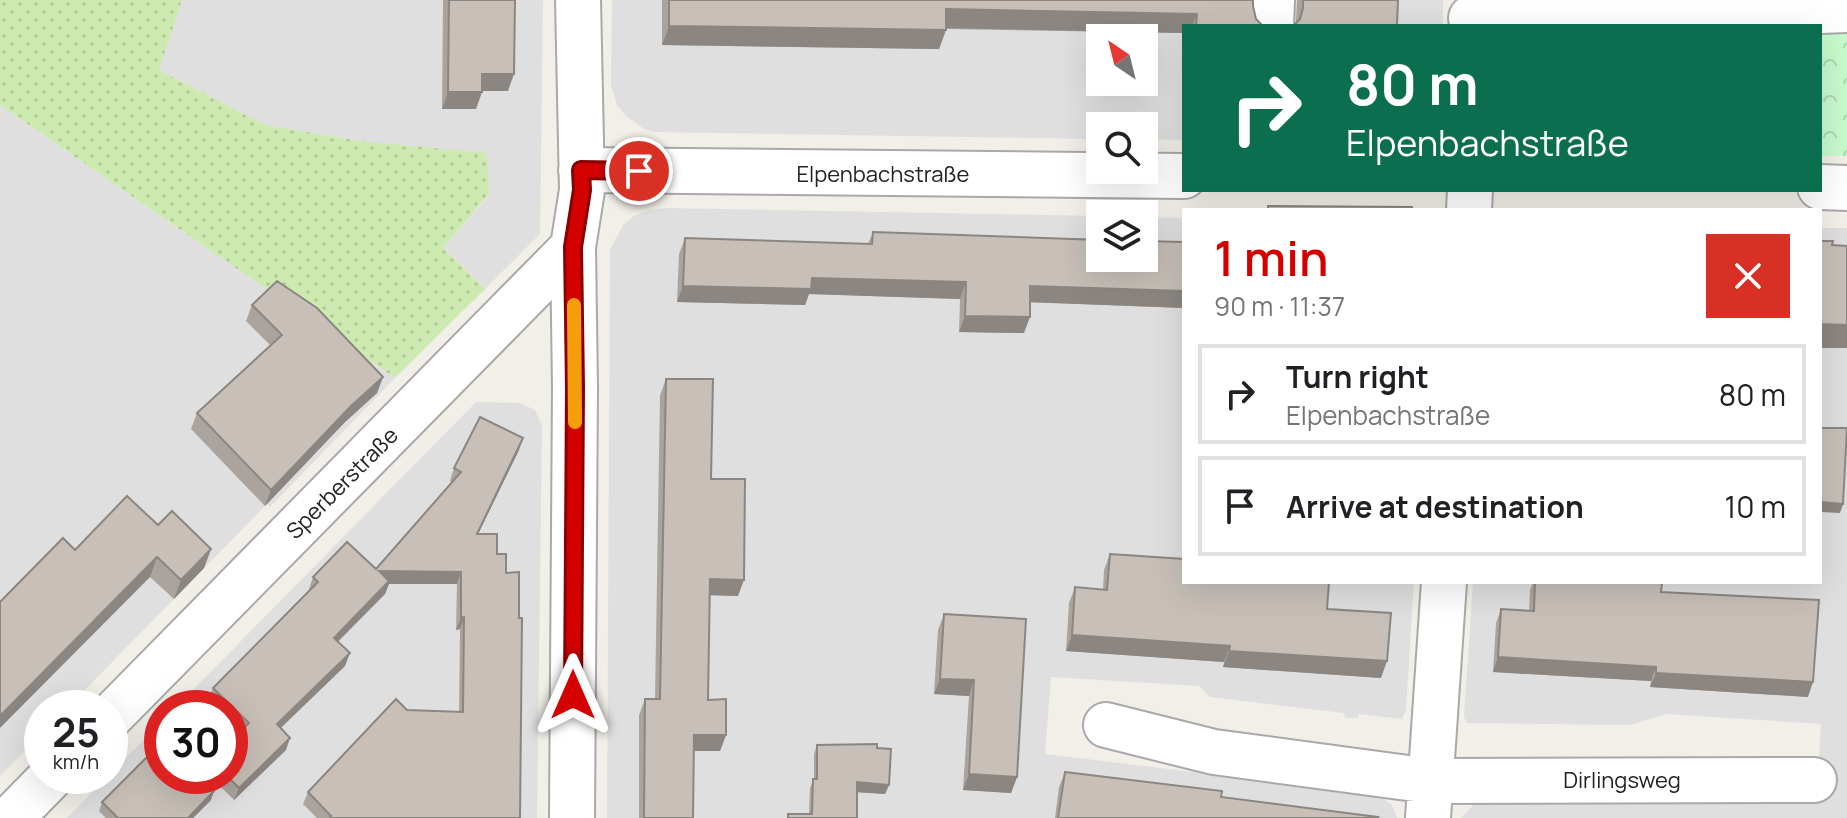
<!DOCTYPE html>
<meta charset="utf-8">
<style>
:root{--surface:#fff;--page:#f6f6f6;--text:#202124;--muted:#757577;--line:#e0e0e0;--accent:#d40000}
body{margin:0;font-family:Manrope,sans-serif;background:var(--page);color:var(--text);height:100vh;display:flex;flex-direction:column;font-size:30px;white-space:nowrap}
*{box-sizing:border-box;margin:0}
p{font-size:26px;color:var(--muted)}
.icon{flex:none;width:44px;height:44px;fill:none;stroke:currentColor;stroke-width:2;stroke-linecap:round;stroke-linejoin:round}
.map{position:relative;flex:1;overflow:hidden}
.drawer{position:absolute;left:1182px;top:208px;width:640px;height:376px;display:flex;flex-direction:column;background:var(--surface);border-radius:0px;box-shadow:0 8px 32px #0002}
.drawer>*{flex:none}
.banner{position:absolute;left:1182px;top:24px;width:640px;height:168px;border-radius:0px;box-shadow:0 8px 32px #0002;background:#0b6e4f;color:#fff;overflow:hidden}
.needle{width:52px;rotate:325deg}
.buttons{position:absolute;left:1086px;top:24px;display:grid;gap:16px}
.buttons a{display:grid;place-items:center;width:72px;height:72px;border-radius:0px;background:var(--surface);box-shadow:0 8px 32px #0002;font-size:40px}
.speed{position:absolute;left:24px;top:690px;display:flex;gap:16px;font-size:40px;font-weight:700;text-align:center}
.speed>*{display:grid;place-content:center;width:104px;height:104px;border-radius:50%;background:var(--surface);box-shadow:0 8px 32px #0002;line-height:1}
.speed small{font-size:20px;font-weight:400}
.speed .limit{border:12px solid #d22;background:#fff;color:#111}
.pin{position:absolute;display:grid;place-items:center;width:68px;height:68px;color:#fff;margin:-34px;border:4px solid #fff;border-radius:50%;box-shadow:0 2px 8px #0007}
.me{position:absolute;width:88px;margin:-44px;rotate:0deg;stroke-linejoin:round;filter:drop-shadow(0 0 6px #0008)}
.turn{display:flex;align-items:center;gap:28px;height:168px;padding:0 32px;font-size:36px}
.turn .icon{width:104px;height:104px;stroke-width:2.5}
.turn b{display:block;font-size:56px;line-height:68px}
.round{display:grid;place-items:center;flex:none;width:84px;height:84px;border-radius:0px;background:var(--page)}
.headline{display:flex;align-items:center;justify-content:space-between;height:136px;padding:0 32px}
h1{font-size:48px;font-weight:600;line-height:60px;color:var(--accent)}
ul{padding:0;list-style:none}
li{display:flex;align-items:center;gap:24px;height:100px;margin:0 16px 12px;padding:0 16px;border:4px solid var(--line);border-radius:0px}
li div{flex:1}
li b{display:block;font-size:30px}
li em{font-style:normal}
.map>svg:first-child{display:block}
.residential{fill:#e0dfdf;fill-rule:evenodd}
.grass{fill:url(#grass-dots)}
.park{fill:url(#park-crowns)}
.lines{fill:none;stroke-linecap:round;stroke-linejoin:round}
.minor-casing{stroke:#a9a9a9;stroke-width:48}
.minor{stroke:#fff;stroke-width:44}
.wall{fill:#aba49e}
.shaded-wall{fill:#8b8681}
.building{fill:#c7bfb8;stroke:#8b8681;stroke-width:2}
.route-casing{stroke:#8a0000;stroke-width:20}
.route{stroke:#d40000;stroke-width:14}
.slow{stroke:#f59e0b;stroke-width:14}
.labels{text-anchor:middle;stroke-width:6;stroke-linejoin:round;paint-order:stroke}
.street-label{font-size:22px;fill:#222;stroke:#fff}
</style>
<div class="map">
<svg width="1847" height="818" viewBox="0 0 1847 818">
<defs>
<pattern id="grass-dots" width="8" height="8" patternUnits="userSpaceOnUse" patternTransform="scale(2)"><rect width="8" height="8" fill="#cdebb0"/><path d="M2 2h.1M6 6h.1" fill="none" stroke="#b0c997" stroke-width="1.8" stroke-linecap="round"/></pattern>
<pattern id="park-crowns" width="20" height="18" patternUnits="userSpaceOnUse" patternTransform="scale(2)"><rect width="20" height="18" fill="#c8facc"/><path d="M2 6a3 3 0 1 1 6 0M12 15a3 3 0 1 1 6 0" fill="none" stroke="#acd6af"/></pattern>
</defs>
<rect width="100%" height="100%" fill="#f2efe9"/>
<path class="residential" d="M182,0H543L540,234L485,289L443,248L489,195L360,141L265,125L159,70Z
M612,0H1443V26H1184V140L1144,139V126H1100V139L654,132L644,129L626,116L617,105L611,86ZM1100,38H1144V82H1100Z
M0,105L395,378L270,507L267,504L67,708H42V734L0,776Z
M664,208L1100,216V258H1144V217L1184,218V582H1414L1406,710L1402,719L1359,714L1358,718H1345L1344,713L1210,697L1199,686L1051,677L1045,754L1376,794L1392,805L1397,818H607L610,250L623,225L632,217L646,211Z
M1820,228H1847V818H1461L1475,803L1486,800L1817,802L1821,724L1666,714L1630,725L1467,723L1464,717L1473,582H1820Z
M476,402L520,403L535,410L542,425L537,818H67L162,721V776H230V708H175Z"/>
<path class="grass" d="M0,0H182L159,70L265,125L360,141L487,153L489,194L443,248L485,289L395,378L0,105Z"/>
<path class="park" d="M1847,22V156H1820V26Z"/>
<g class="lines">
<g class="minor-casing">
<path id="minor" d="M1471,18L1624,19L1847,10
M1271,26L1272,0
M581,170L1184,176
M1820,187L1847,188
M1469,210L1470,190
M110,717L573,247
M1106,725L1214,752L1430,781L1814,780
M11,818L52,776
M572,818L575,388L573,247L582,190L578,0
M1428,818L1444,582"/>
</g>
<use href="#minor" class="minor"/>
</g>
<path class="wall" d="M443,0H515L508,91H482L476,109H442Z
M662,0H1253V6L1256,19L1263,26H1184V33L946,29L939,49L662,45Z
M1297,0H1398L1296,23Z
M873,232L1184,242V308L1030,302L1024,333L959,332L960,299L809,294L805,305L677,302L679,254L685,238L868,244Z
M252,305L383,377L377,393L345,422L265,506L191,429L197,413L270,345L246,321Z
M666,379L711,479L738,596L709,595L708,700L726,735L720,751H694L693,818H639V715L645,699H655L660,395Z
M519,450L478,534L497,554L506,573L520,818H317L303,804L308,792L407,710L459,712L460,629L456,630L457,584H389L385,594L338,642L345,666L281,728L286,750L234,800L210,776H230L240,731L230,721V708H217L208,700L213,688L310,590L309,589L313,577L376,569L452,482L450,481L454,468Z
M158,525L211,549L204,568L174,599L150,577Z
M1110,554L1327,609L1381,678L1223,667L1224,662L1066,651L1069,603L1075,587L1103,589L1104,570Z
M1533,582H1643L1661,592L1808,697L1650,687L1651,681L1493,672L1496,623L1501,609L1529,611L1530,590Z
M944,614L1017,777L1011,793L963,790L969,696L934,694L938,630Z
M817,745L877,748L889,785L885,794L857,792V818H787L788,814H809L810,788L814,779V754Z
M1065,772L1221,797L1377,818H1055L1059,787Z
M211,800L193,818H106L99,811L102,802Z"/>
<path class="shaded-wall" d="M946,9L1197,14L1192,26H1184V33L939,28Z
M669,26L946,30L939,49L662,45Z
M482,74H514L508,91H476Z
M448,92H482L476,109H442Z
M812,278L966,282L960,299L809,294L805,305L677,302L683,286Z
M1030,286L1184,291V308L1024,302Z
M965,316L1030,317L1024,333L959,332Z
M1820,324L1847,325V348H1820Z
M383,377L377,393L345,422L265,506L271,490L351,406Z
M523,438L519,450L472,546L477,534Z
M1820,502L1843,504L1840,513L1820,512Z
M211,549L204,568L174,599L181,580Z
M157,557L150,577L0,728V716Z
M379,571L461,572L457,584H389L385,594L329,650L334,638Z
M710,579L744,580L738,596L704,595Z
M464,617L460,629L456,630L461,618Z
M1072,635L1230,646L1224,662L1066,651Z
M1229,651L1387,661L1381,678L1223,667Z
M350,653L345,666L272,736L277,724Z
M1498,657L1656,667L1651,681L1493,672Z
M1656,673L1813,682L1808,697L1650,687Z
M940,679L974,680L969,696L934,694Z
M694,735H726L720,751H688Z
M290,738L286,750L234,800L239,788Z
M969,774L1017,777L1011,793L963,790Z
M857,782L889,785L885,794L854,792Z
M214,791L211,800L193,818H188Z"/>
<path class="building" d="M449,0H515L514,74H482V92H448Z
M669,0H1253V6L1256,19L1263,26H1196L1197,14L946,9V30L669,26Z
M1303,0H1398L1397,26H1293L1300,19L1303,8Z
M1268,206L1412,207V210H1268Z
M873,232L1100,240V258H1144V241L1184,242V291L1030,286V317L965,316L966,282L812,278L811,289L683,286L685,238L872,244Z
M1820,241H1833L1832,245L1847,246V325L1820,324Z
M277,281L317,308L383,377L351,406L271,490L197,413L282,335L252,305Z
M666,379H713L711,479H745L744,580L710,579L708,700L726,699V735H694L693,818H644L645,699H660Z
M480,417L523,438L477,534H497V554H506V573L519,572V618H522L520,818H330L331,816L308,792L396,699L407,710L463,712L464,617L461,618V572L379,571L389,581L334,638L350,653L277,724L290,738L239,788L227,776H230V741L249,723L213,688L318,582L313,577L347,542L376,569L461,472L454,468Z
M1820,428H1847L1843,504L1820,502Z
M127,496L158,525L172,511L211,549L181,580L157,557L0,716V602L63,538L75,550Z
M1110,554L1184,559V582H1329L1327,609L1391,613L1387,661L1229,651L1230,646L1072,635L1075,587L1107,590Z
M1535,582L1662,583L1661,592L1819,600L1813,682L1656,673V667L1498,657L1501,609L1534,611Z
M944,614L1026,619L1017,777L969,774L974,680L940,679Z
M162,742V776H199L214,791L188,818H118L102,802Z
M877,744V748L891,749L889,785L857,782V818H788V814H812L813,779H817V745Z
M1065,772L1222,791L1221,797L1378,817L1377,818H1058Z"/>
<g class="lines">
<g class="route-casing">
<path id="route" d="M573,695L575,388L573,247L582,190L581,170L639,171"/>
</g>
<use href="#route" class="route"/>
<path class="slow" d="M574,305L575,422"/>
</g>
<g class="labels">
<g class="street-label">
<text x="883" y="182">Elpenbachstraße</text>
<text transform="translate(342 483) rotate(-45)" y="8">Sperberstraße</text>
<text x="1622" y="788">Dirlingsweg</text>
</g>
</g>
</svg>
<div class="buttons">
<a><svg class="needle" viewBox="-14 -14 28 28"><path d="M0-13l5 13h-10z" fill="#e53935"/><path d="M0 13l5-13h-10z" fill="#757577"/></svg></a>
<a><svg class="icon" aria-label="search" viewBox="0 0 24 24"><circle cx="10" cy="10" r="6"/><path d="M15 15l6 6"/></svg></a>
<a><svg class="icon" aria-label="layers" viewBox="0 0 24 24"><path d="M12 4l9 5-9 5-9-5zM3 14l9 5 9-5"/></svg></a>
</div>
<div class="speed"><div>25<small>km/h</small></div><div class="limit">30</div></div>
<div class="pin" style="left:639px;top:171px;background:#d93025"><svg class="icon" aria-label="arrive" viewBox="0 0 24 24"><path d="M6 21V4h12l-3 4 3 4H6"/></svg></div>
<svg class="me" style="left:573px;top:695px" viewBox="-20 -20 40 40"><path d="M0-17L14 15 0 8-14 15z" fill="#d40000" stroke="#fff" stroke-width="4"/></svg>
<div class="banner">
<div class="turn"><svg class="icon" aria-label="right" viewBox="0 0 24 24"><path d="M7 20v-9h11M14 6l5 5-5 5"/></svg><div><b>80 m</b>Elpenbachstraße</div></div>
</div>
<section class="drawer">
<div class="headline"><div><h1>1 min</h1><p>90 m · 11:37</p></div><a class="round" style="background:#d93025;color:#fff"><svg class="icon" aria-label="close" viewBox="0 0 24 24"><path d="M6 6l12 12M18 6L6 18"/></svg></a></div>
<ul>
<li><svg class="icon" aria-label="right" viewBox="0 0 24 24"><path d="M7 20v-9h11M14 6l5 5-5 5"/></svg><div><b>Turn right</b><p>Elpenbachstraße</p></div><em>80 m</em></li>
<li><svg class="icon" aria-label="arrive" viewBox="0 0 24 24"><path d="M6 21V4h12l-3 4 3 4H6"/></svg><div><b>Arrive at destination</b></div><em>10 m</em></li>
</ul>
</section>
</div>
